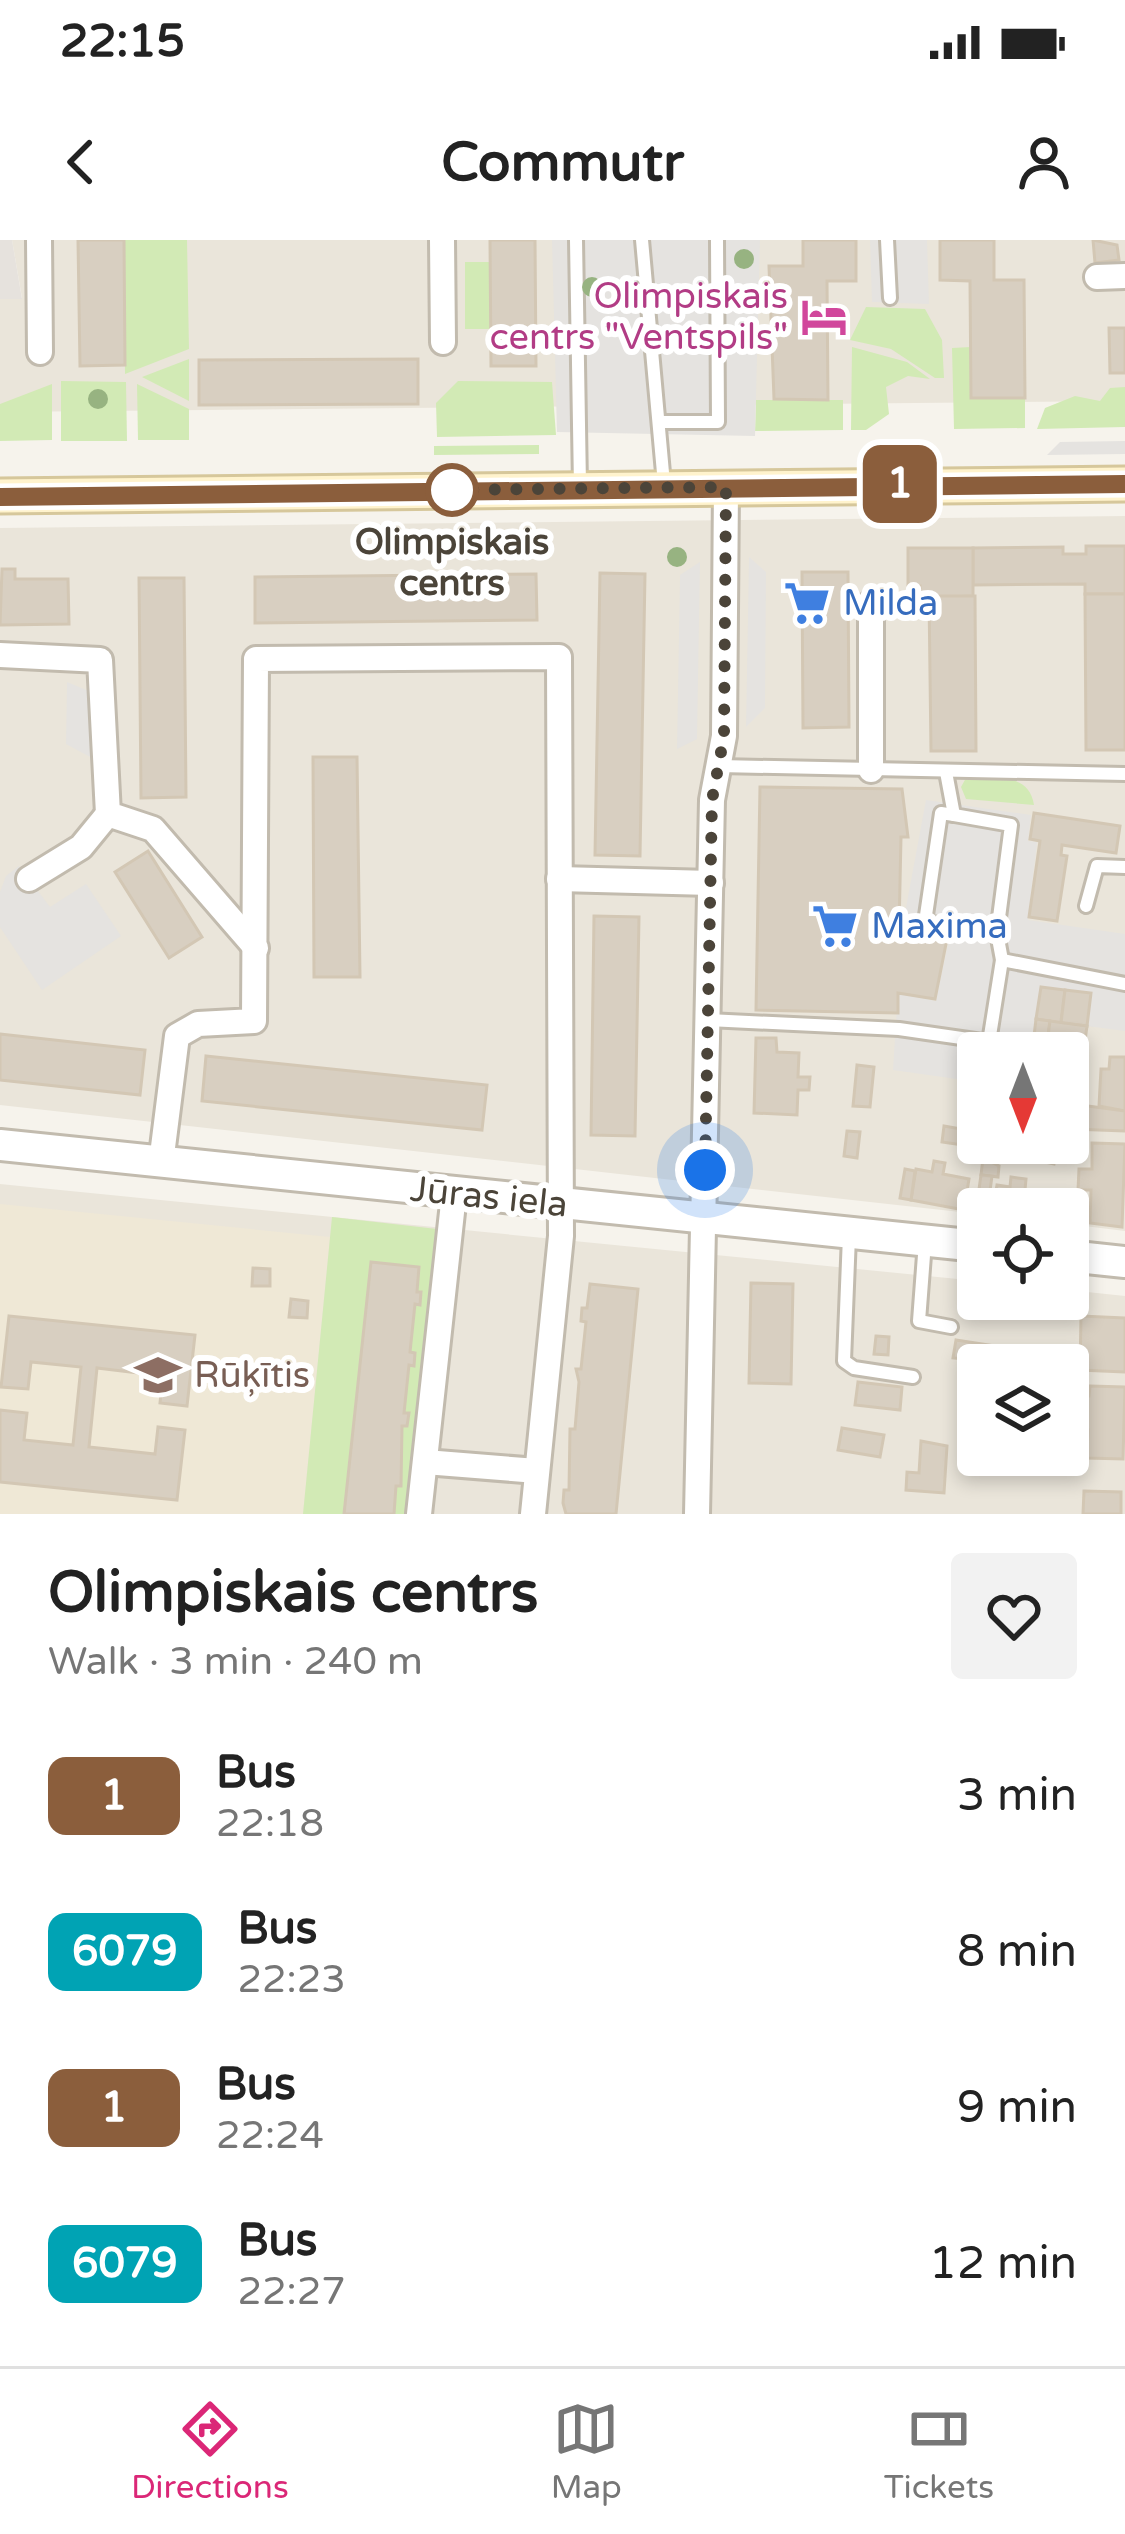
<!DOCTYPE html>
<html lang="en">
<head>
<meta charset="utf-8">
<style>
	body { margin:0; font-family:"Varela Round",sans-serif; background:#f2f2f2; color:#222; height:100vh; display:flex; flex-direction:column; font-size:45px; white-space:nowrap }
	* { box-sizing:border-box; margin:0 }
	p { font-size:39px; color:#767676 }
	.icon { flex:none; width:66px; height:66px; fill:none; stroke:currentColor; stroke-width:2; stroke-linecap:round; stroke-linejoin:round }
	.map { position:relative; height:1274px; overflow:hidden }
	.side { display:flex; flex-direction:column; background:#fff; flex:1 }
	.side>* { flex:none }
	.badge { padding:0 24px; border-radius:18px; font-size:42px; line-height:78px }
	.needle { width:78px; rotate:180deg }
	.fabs { position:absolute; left:957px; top:792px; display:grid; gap:24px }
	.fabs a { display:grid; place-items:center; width:132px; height:132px; border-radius:12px; background:#fff; box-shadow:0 6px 18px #0003; font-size:60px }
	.you { position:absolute; width:60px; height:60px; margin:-30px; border:9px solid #fff; border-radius:50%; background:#1a73e8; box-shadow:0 0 0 18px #1a73e833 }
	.map>.badge { position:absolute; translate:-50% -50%; box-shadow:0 0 0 6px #fff }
	.round { display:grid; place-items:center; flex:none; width:126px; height:126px; border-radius:12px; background:#f2f2f2 }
	.summary { display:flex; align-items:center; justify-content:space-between; height:204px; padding:0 48px }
	h1 { font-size:57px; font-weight:700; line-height:90px }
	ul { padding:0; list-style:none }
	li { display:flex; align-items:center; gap:36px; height:156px; padding:0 48px }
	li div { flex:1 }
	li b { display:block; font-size:45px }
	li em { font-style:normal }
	li .badge { min-width:132px; font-weight:700; text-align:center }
	.status { display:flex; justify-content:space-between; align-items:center; height:84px; padding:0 60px; background:#fff; direction:ltr }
	.status svg { height:33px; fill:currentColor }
	header { display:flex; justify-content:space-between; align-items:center; height:156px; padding:0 48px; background:#fff; font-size:54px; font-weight:700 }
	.dock { display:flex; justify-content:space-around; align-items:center; height:168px; border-top:3px solid #e0e0e0; background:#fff; font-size:33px; color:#767676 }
	.dock a { display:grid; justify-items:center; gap:6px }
	.dock .active { color:#db2777 }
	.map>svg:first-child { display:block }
	.residential { fill:#eae5da; fill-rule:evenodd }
	.industrial { fill:#e6e2dd }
	.education { fill:#efe8d6 }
	.green { fill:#d2eab5 }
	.parking { fill:#e5e3e0 }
	.building { fill:#d8cfc1; stroke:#d3c7b4; stroke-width:3 }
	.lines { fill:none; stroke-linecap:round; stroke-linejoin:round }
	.service-casing { stroke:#c2bbae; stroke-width:18 }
	.minor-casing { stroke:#c2bbae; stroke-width:30 }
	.tertiary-casing { stroke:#c2bbae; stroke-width:36 }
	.secondary-casing { stroke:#d6c79b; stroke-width:39 }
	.service { stroke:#fff; stroke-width:12 }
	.minor { stroke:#fff; stroke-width:24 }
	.tertiary { stroke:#fff; stroke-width:30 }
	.secondary { stroke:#fff3cd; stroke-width:33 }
	.tree { fill:#97b381 }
	.line-casing { stroke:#fff; stroke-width:27 }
	.line { stroke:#8b5e3c; stroke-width:18 }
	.walk { stroke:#4b4439; stroke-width:12; stroke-dasharray:0 21.6 }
	.stop-dot { fill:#fff; stroke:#8b5e3c; stroke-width:6 }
	.labels { text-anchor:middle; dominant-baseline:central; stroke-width:12; stroke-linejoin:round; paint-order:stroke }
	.hotel-label { font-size:36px; fill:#b23c85; stroke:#fff; text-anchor:end }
	.stop-label { font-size:36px; font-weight:bold; fill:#4b4439; stroke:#fff }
	.shop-label { font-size:36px; fill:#366cbe; stroke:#fff; text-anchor:start }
	.street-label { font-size:36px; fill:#4b4439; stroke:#fff }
	.education-label { font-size:36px; fill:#785e54; stroke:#fff; text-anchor:start }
</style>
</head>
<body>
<div class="status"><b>22:15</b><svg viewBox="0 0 49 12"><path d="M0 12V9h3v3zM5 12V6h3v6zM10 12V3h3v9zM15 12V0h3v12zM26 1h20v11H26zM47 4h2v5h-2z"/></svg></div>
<header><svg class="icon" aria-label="back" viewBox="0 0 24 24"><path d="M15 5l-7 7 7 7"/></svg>Commutr<svg class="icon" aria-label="person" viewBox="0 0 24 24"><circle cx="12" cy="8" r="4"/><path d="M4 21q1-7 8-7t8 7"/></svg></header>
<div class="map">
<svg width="1125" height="1274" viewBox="0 0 1125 1274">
	<rect width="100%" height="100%" fill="#f6f3ec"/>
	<!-- residential -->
	<g class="residential">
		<polygon points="12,0 1125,0 1125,161 0,172 0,59 22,58"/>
		<path d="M1125,276V991L1068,984V969H978V974L0,865V288ZM978,813H1068V903H978Z"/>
		<path d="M0,944L978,1041V1059H1068V1050L1125,1056V1274H0ZM978,1125H1068V1215H978Z"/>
	</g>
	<!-- industrial -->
	<polygon class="industrial" points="0,0 12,0 22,59 0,59"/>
	<!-- education -->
	<polygon class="education" points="0,964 330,997 303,1274 0,1274"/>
	<!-- green -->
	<g class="green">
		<polygon points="124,0 187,0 189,109 125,134"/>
		<polygon points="465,22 490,22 491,89 465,89"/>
		<polygon points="866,67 925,69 942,100 944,138 935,138 891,109 850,100"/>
		<polygon points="852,107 907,122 930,139 908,136 886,147 889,174 866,190 851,190"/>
		<polygon points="971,107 971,158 1025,158 1025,188 954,189 952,108"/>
		<polygon points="189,119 189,161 142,137"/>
		<polygon points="61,141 126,142 127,201 61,201"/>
		<polygon points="458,141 552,142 556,195 437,197 436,163"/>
		<polygon points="52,144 52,200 0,201 0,164"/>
		<polygon points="137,144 189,169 189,200 138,200"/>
		<polygon points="1125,147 1125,187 1037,189 1045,168 1075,156 1100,161 1110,148"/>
		<polygon points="756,160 843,160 843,190 755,191"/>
		<polygon points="539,205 539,214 434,215 434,206"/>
		<path d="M966,538C993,539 1029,531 1034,565L966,559L961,547Z"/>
		<polygon points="332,977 437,989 408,1274 303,1274"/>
	</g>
	<!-- parking -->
	<g class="parking">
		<polygon points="552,0 760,0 755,196 557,192"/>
		<polygon points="870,0 927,0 929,64 872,62"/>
		<polygon points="1125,201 1125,214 1047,215 1060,202"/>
		<polygon points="749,317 766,332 765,468 746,487"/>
		<polygon points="700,322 697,499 677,509 680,335"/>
		<polygon points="67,442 91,452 92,518 66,504"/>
		<polygon points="926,560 1031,575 1028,601 1037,602 1028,680 1125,694 1125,791 1087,786 1091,753 1042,747 1031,813 978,813 978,842 893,830 898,753 936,761 949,699 902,689"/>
		<polygon points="19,626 50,667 86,644 121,696 42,750 0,687 0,652 6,636"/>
	</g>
	<!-- building -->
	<g class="building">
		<polygon points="78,0 124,0 125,125 80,126"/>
		<polygon points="490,0 535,0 536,126 491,126"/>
		<polygon points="803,0 856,0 856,41 827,41 828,160 774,159 769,26 803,26"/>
		<polygon points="940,0 994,0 994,40 1024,40 1025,158 971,158 970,41 940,40"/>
		<polygon points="1093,0 1117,5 1119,20 1095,23"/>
		<polygon points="1109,88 1125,88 1125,133 1110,133"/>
		<polygon points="418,119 418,164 199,165 199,120"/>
		<polygon points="1086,306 1125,306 1125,354 1085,354 1085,344 973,345 973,308 1063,307 1063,314 1086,314"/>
		<polygon points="908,308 973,308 973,356 920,358 920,346 908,346"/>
		<polygon points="2,329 15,329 15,339 68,339 69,384 0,385"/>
		<polygon points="802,332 848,332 849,487 803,488"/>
		<polygon points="600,333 645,334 640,616 595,615"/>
		<polygon points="536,334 537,380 255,383 255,337"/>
		<polygon points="139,338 184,338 186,557 141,558"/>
		<polygon points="1085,354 1125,354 1125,510 1086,510"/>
		<polygon points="929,356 975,356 976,511 931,511"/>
		<polygon points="313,517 357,517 360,737 314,737"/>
		<polygon points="760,547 902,549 908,597 901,597 899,690 947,699 935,759 898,753 898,773 756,770"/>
		<polygon points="1034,573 1120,586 1116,613 1062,605 1061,615 1067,616 1057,681 1029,677 1040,601 1030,599"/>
		<polygon points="148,611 202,697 169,718 115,632"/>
		<polygon points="594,676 639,677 635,896 591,895"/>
		<polygon points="1041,747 1065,750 1061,783 1036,779"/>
		<polygon points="1065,750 1091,753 1087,786 1061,783"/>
		<polygon points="1036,779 1050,781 1048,796 1064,799 1063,813 1032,813"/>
		<polygon points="1050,781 1087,786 1085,801 1048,796"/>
		<polygon points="0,794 145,810 140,855 0,840"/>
		<polygon points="756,798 776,798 777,812 799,813 798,837 810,837 809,850 798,850 797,875 754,873"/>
		<polygon points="206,816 487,845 482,890 202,861"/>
		<polygon points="1110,817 1125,817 1125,871 1099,866 1101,829 1109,829"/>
		<polygon points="857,825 874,827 870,867 853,866"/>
		<polygon points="1073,864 1125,871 1125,891 1073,889"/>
		<polygon points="944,886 978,892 983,908 942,902"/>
		<polygon points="847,891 860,892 857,918 844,916"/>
		<polygon points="1092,903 1125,904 1122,987 1090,983 1091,950 1078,950 1079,929 1092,929"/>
		<polygon points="1034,905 1057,909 1054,924 1031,919"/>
		<polygon points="983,918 999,926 998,937 981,935"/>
		<polygon points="934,921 945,923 943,934 969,939 964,970 911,960 916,929 932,932"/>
		<polygon points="905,929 915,931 911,960 900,958"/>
		<polygon points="981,935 992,936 989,958 978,956"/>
		<polygon points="1011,937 1026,939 1025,950 1048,953 1045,969 993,969 997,945 1010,947"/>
		<polygon points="371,1022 419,1027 417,1052 421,1052 420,1065 415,1064 410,1112 415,1113 414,1126 409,1125 404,1173 409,1173 407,1186 402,1186 401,1246 396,1246 394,1274 344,1274"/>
		<polygon points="253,1028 270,1029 270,1046 252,1046"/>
		<polygon points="751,1043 793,1044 791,1144 749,1143"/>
		<polygon points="590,1044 638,1049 616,1274 566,1274 563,1263 564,1250 569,1250 570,1189 575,1189 579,1142 576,1129 581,1129 586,1082 581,1081 582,1068 587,1068"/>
		<polygon points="291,1059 308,1061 307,1078 289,1077"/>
		<polygon points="9,1076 195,1095 187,1166 160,1163 163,1136 97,1128 89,1207 155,1214 158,1187 185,1190 177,1260 0,1242 0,1170 27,1173 24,1200 73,1205 81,1127 31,1122 28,1149 1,1147"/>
		<polygon points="1081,1076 1125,1078 1125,1132 1080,1130"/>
		<polygon points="876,1096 889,1097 888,1115 874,1114"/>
		<polygon points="956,1100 1034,1112 1032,1125 953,1118"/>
		<polygon points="1034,1113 1063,1118 1066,1125 1032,1125"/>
		<polygon points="858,1142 902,1147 900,1170 855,1165"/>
		<polygon points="1090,1146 1125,1147 1123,1219 1087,1218 1088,1190 1068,1189 1068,1155 1089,1156"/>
		<polygon points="842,1188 884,1195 880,1217 838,1210"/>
		<polygon points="921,1201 947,1206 944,1253 906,1250 907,1232 919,1233"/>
		<polygon points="1084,1251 1121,1252 1121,1274 1083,1274"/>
	</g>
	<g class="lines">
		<!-- service casing -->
		<g class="service-casing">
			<g id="service">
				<polyline points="576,0 580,246"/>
				<polyline points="642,0 664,244"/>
				<polyline points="887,0 890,58"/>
				<polyline points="661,182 718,182 717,0"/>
				<polyline points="719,526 1125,534"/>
				<polyline points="946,532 954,575 1011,585 997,693 1002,720"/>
				<polyline points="954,575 941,573 925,682 997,693"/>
				<polyline points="1086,666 1097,626 1125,627"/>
				<polyline points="708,780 899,789 989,802 1002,720 1125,744"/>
				<polyline points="849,996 844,1121 854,1128 913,1137"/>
				<polyline points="925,1002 919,1081 951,1087"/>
			</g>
		</g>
		<!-- minor casing -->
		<g class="minor-casing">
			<g id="minor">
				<polyline points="39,0 40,112"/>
				<polyline points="442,0 443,102"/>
				<polyline points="1097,37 1125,36"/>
				<polyline points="871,363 871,530"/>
				<polyline points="0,415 100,420 108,574 153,589 256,708"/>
				<polyline points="29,639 81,607 108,574"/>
				<polyline points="559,639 711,643"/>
				<polyline points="161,923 177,796 198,784 254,781 256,419 559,417 561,996 533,1274"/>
				<polyline points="425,1222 537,1231"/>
				<polyline points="419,1274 454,954"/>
				<polyline points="697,1274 712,560 724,496 726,247"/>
			</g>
		</g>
		<!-- tertiary casing -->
		<g class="tertiary-casing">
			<g id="tertiary">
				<polyline points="0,905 978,1006"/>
				<polyline points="1068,1016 1125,1022"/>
			</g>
		</g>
		<!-- secondary casing -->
		<g class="secondary-casing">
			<polyline id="secondary" points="0,256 1125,244"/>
		</g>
		<!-- service -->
		<use href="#service" class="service"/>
		<!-- minor -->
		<use href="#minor" class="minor"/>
		<!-- tertiary -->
		<use href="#tertiary" class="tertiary"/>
		<!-- secondary -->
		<use href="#secondary" class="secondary"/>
	</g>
	<!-- trees -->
	<g class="tree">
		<circle cx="744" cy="19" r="10"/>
		<circle cx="592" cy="47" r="10"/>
		<circle cx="744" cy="96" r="10"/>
		<circle cx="98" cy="159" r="10"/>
		<circle cx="677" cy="317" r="10"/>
	</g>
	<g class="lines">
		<!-- line casing -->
		<g class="line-casing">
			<polyline id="line" points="0,257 1125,244"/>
		</g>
		<!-- line -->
		<use href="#line" class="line"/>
		<!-- walk -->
		<polyline class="walk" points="452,250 441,250 726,247 724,496 712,560 705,930"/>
	</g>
	<!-- icons -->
	<defs>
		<g id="hotel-bare" transform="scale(3.6)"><path d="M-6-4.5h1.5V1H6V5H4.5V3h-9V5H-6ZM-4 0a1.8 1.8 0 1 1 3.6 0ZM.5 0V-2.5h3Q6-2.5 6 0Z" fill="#d1479c" stroke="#fff" stroke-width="2.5" paint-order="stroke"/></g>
		<g id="supermarket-bare" transform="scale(3.6)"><path d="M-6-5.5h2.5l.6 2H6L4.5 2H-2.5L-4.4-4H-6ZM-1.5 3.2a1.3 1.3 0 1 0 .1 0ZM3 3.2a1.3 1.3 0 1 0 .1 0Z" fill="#3f7fe0" stroke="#fff" stroke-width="2.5" paint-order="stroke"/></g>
		<g id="school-bare" transform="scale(3.6)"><path d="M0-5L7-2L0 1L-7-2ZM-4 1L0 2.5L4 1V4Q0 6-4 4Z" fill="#8d6e63" stroke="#fff" stroke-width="2.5" paint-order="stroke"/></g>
	</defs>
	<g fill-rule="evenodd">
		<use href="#hotel-bare" x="824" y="77"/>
		<use href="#supermarket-bare" x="807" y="363"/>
		<use href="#supermarket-bare" x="835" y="686"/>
		<use href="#school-bare" x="158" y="1135"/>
	</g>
	<!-- markers -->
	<circle class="stop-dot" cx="452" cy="250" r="24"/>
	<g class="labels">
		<!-- hotel labels -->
		<g class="hotel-label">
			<text x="788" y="56">Olimpiskais<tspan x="788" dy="41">centrs "Ventspils"</tspan></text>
		</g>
		<!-- stop labels -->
		<g class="stop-label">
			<text x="452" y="302">Olimpiskais<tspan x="452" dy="41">centrs</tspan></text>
		</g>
		<!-- shop labels -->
		<g class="shop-label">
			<text x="843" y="363">Milda</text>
			<text x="871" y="686">Maxima</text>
		</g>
		<!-- street labels -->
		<g class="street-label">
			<text transform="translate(489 957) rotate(6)">Jūras iela</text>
		</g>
		<!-- education labels -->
		<g class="education-label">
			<text x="194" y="1135">Rūķītis</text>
		</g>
	</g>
</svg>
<div class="fabs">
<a><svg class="needle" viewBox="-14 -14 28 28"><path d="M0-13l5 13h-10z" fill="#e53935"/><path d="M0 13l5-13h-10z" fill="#767676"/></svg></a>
<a><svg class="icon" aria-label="locate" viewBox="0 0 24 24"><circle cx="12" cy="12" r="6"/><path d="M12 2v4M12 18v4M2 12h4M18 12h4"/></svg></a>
<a><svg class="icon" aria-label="layers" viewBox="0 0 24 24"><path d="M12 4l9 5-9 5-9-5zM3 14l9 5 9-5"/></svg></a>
</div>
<div class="you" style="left:705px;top:930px"></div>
<b class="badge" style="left:900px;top:244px;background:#8b5e3c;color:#fff">1</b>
</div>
<section class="side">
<div class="summary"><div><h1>Olimpiskais centrs</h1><p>Walk · 3 min · 240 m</p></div><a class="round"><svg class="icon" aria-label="heart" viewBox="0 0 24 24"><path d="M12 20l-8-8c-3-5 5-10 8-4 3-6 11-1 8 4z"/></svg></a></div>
<ul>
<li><span class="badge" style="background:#8b5e3c;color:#fff">1</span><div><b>Bus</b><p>22:18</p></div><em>3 min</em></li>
<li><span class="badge" style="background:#00a3b4;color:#fff">6079</span><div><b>Bus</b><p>22:23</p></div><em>8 min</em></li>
<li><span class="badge" style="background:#8b5e3c;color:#fff">1</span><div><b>Bus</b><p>22:24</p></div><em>9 min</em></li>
<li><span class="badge" style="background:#00a3b4;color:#fff">6079</span><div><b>Bus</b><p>22:27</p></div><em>12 min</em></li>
</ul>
</section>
<nav class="dock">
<a class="active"><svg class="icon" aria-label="directions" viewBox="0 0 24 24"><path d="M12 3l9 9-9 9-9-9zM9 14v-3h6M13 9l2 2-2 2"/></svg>Directions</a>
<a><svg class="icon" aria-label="map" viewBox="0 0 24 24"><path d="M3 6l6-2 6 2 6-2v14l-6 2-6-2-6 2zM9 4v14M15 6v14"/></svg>Map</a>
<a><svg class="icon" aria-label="tickets" viewBox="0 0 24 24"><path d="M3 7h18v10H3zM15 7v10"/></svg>Tickets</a>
</nav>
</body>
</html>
